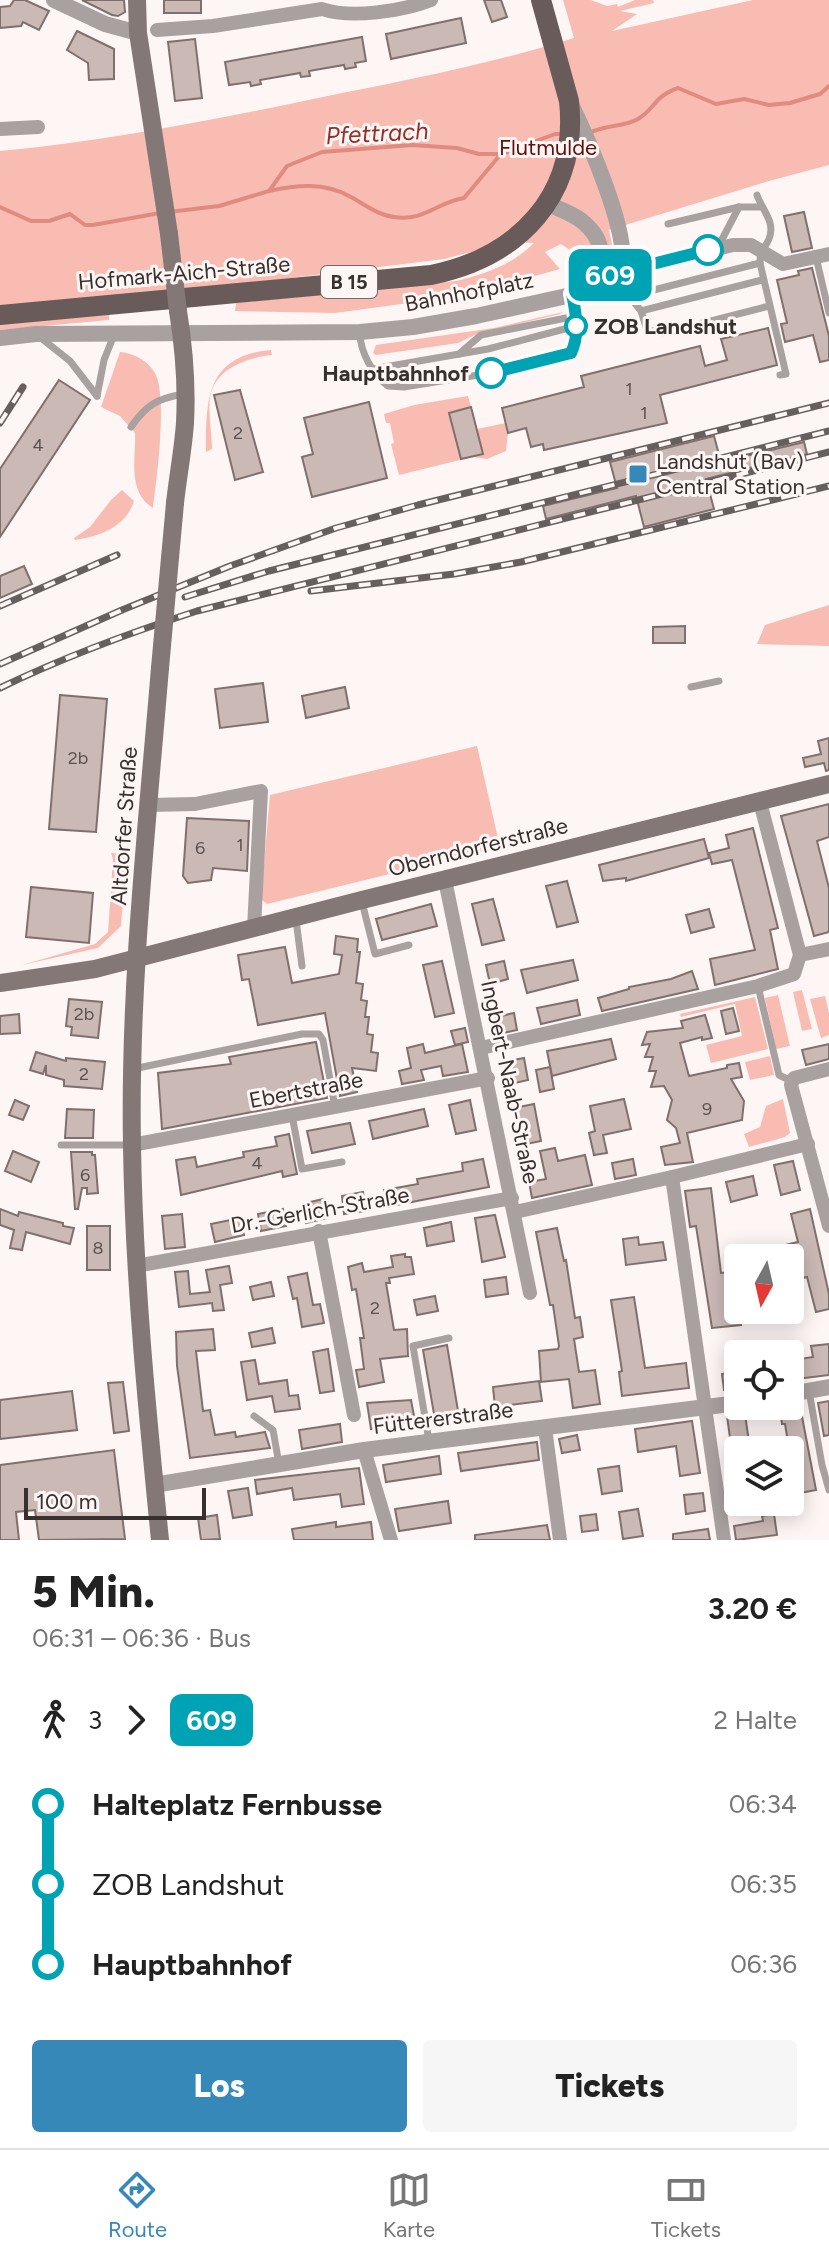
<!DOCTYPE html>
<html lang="de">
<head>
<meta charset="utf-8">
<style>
	body { margin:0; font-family:Figtree,sans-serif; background:#f6f6f6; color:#222; height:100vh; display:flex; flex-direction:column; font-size:30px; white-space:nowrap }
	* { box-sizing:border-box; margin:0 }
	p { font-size:26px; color:#767676 }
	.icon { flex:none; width:44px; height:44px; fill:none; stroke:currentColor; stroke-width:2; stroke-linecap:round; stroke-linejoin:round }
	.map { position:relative; height:1540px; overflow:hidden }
	.details { display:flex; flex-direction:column; background:#fff; flex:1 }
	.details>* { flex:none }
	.badge { padding:0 16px; border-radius:12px; font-size:28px; line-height:52px }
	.needle { width:52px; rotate:188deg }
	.fabs { position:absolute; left:724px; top:1244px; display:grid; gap:16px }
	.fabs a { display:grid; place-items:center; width:80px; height:80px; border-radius:8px; background:#fff; box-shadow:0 4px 20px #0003; font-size:40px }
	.scale { position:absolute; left:24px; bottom:20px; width:182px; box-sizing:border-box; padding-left:8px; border:4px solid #37302f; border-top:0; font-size:22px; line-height:28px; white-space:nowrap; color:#37302f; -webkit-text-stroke:6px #fdf6f4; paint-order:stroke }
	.map>.badge { position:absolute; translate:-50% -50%; box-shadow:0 0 0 4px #fff }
	.legs { display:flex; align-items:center; gap:12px; height:88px; padding:0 32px; font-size:26px }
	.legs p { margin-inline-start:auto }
	.head { display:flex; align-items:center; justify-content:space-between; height:136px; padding:0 32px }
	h1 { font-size:44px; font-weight:800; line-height:60px }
	.primary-button { display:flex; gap:16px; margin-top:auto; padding:16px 32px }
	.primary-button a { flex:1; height:92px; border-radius:8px; background:#3688b8; color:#fff; font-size:32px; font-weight:800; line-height:92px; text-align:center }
	.primary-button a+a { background:#f6f6f6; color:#222 }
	ul { padding:0 32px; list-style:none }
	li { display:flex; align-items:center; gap:28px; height:80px; font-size:30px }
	li i { display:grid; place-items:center; width:12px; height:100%; margin:0 10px; background:currentColor }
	li i::after { content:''; width:20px; height:20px; margin:-10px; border:6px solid; border-radius:50%; background:#fff }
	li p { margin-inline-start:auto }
	li:first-child i { background:linear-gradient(#0000 50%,currentColor 0) }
	li:last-child i { background:linear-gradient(currentColor 50%,#0000 0) }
	.menu { display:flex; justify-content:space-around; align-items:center; height:112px; border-top:2px solid #e0e0e0; background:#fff; font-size:22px; color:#767676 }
	.menu a { display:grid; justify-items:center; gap:4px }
	.menu .current { color:#3688b8 }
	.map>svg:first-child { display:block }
	.green { fill:#f8bcb3 }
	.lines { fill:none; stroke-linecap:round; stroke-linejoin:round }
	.stream { stroke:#e18b7f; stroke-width:4 }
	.building { fill:#cbb9b6; stroke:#80706d; stroke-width:2 }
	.service { stroke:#a9a1a0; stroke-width:7 }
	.minor { stroke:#a9a1a0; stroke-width:14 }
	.tertiary { stroke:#a9a1a0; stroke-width:16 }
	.secondary { stroke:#837876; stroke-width:18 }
	.primary { stroke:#685b59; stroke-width:20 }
	.rail-casing { stroke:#665f5e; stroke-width:7 }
	.rail { stroke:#fdf6f4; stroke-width:4; stroke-dasharray:12; stroke-linecap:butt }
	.secondary-bridge { stroke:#837876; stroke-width:18 }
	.line-1-casing { stroke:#fff; stroke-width:18 }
	.line-1 { stroke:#00a3b4; stroke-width:12 }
	.stop-1-dot { fill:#fff; stroke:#00a3b4; stroke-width:4 }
	.poi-dot { fill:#3688b8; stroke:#fdf6f4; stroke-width:3 }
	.labels { text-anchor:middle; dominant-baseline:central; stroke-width:6; stroke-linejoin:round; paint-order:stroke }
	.number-label { font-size:18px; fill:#5c5251 }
	.shield { fill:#fdf6f4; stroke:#726b6a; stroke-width:2 }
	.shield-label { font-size:20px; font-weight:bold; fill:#37302f }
	.park-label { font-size:22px; fill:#5d100c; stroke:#fdf6f4 }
	.street-label { font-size:22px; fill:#37302f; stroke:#fdf6f4 }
	.stop-label { font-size:22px; font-weight:bold; fill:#37302f; stroke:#fdf6f4; text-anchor:start }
	.poi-label { font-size:22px; fill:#37302f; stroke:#fdf6f4; text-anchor:start }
	.water-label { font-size:24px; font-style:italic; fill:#932d25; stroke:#fdf6f4 }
</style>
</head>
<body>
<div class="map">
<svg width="829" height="1540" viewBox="0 0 829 1540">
	<rect width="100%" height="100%" fill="#fdf6f4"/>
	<!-- green -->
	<g class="green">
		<path d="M563,0H591L607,6L617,4L618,7L635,0H653L654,3L620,11L637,14L612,31L753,0H829V165L769,181L609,230L614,255L611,265L606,256L592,243V250L583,269L573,252L561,244L545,252L560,269L488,289L424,301L335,313L235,311L236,303L456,281C485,274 512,265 534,243L509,242L444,259L217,287L0,308V151C107,141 213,120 318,98C404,81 490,64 574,38Z"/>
		<polygon points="563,312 560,314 477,334 458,343 376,355 373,353 376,345 494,328"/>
		<polygon points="109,314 109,320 0,330 0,324"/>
		<path d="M271,350L272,355C250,357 218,367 211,393C207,409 212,432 212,449L206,452C206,399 206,356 271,350Z"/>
		<path d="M120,352C134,353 150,362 156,375C167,401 157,478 153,508C127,492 136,458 135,433L120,416L101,407Z"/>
		<polygon points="468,396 477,429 506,423 508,433 506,451 487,459 472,457 399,475 391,444 394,443 390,423 386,423 384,414 414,405"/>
		<path d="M122,490L134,501C126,527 100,536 75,540L74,538L90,527L111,500Z"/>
		<polygon points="829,605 829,646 757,644 765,625"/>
		<polygon points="477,746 500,847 267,904 261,899 270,795"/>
		<polygon points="111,853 126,854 121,926 98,948 22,965 95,944 108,932 113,859"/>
		<polygon points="802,990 812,1029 802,1031 793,992"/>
		<polygon points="778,995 790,1046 776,1049 765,998"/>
		<polygon points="825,996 829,1013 829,1035 821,1038 810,999"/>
		<polygon points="755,997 768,1049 711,1063 706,1045 742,1036 735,1004 681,1017 680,1014"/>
		<polygon points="770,1056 774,1075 750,1080 745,1062"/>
		<polygon points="783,1099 790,1133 785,1137 749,1147 744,1134 760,1127 766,1106"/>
	</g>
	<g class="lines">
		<!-- stream -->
		<g class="stream">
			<path d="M589,133C605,125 624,127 638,119C656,108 653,97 678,88L716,104L744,99L769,105L790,103L820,94L829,86"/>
			<path d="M269,191C296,185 324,182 349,196C363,203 377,215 394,217C424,222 437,202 464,198L500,155"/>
			<polyline points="0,207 31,221 49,221 70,214 85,225 93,225 160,213"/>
			<polyline points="169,212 219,206 269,191 287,166 322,152 412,145 457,148 479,154 502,154 555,134 565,134"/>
		</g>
	</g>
	<!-- building -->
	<g class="building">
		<polygon points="14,0 25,0 49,11 39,30 23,22 21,26 0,28 0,7 10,6"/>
		<polygon points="82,0 124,0 125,12 118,16 112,15"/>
		<rect x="164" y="0" width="37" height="13"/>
		<polygon points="484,0 501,0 507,17 492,22"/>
		<polygon points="461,18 466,43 391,59 386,34"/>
		<polygon points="77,31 114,49 114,79 89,80 88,63 67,50"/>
		<polygon points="362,37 366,61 355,63 356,67 345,69 344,65 309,71 310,76 301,77 300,73 260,80 261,84 251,86 250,82 229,85 225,62"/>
		<polygon points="195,39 202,98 175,101 168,42"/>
		<polygon points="804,212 812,248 792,252 784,216"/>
		<polygon points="812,268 829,336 829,360 820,362 813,335 785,342 781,324 787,323 777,280 799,275 798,271"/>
		<polygon points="768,328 777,365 660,395 667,423 544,450 543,444 531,447 526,428 508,433 502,408 584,387 581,376 700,346 705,366 727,360 721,339"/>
		<polygon points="59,380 90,400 0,537 0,469"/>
		<polygon points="240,390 263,472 235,480 214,395"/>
		<polygon points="369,402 387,478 312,497 302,457 313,454 304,418"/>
		<polygon points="471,407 483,454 461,459 449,413"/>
		<polygon points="714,436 721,462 804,442 807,454 706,479 714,509 644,527 636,496 546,519 543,506 617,488 610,462"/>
		<polygon points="24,566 32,584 0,598 0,576"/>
		<polygon points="685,626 685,643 653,643 653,627"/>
		<polygon points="263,683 268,722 220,728 215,689"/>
		<polygon points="345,687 349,708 306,718 302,696"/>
		<polygon points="60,695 107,699 96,832 49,829"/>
		<polygon points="829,738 829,770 826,771 824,763 805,767 803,758 821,754 818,741"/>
		<polygon points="829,804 829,837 817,841 829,888 829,932 814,936 781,816"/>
		<polygon points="187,818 249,821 247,871 213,868 211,880 188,883 183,876"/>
		<polygon points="753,828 778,928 770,930 778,969 715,985 710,959 755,950 732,860 712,864 709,853 729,848 726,835"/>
		<polygon points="704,839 709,858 626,881 626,878 603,881 599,865"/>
		<polygon points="567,881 578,922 557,927 546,886"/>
		<polygon points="31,887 93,893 89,943 26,937"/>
		<polygon points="493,899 504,940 482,945 472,904"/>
		<polygon points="431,904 437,926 382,940 376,919"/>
		<polygon points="709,909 714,927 691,933 686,915"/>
		<polygon points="336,936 358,939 357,952 360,952 356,983 363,984 361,1000 367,1001 365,1017 369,1017 367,1034 373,1035 371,1052 378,1053 376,1071 352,1068 357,1092 340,1096 325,1013 258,1025 249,979 242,980 238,955 285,947 292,983 339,974 342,955 334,954"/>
		<polygon points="573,960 578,980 527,993 521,970"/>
		<polygon points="442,961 454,1013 435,1017 423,965"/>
		<polygon points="504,961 508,979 490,984 486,965"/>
		<polygon points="692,971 698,989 602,1011 598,998 629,989 629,987 671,979"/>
		<polygon points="69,999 102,1002 98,1038 71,1035 72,1027 66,1026"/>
		<polygon points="577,1000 580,1015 541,1024 537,1008"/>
		<polygon points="733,1008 739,1031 726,1034 721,1011"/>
		<polygon points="514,1013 517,1030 499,1034 496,1017"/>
		<polygon points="19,1014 20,1033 0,1034 0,1016"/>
		<polygon points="705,1015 712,1038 702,1040 702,1037 680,1043 689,1076 727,1068 727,1065 739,1063 742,1077 731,1079 744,1101 742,1120 687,1133 693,1162 665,1165 661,1147 680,1143 676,1128 667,1120 672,1100 664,1086 651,1087 656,1071 649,1071 653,1057 645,1057 650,1044 642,1045 647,1032 683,1028 681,1021"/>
		<polygon points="465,1028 468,1042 455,1045 451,1031"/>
		<polygon points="611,1039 616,1059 552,1076 547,1051"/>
		<polygon points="316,1042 327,1098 162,1129 158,1073 231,1064 229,1057"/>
		<polygon points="423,1044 425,1053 462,1044 468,1072 443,1076 441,1066 421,1070 424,1080 402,1084 399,1071 411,1068 407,1048"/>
		<polygon points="829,1044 829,1059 806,1065 802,1050"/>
		<polygon points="36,1052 66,1061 66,1058 105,1062 102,1089 64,1086 64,1080 46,1075 46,1065 43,1074 30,1070"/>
		<polygon points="524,1058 528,1080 506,1085 502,1062"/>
		<polygon points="550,1067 554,1089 540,1092 536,1070"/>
		<polygon points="624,1099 631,1129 603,1135 607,1153 594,1155 589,1133 595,1131 590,1106"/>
		<polygon points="15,1100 29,1106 23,1120 9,1115"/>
		<polygon points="470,1100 476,1130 456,1134 449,1105"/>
		<polygon points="534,1104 541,1141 521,1145 514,1108"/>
		<polygon points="67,1109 94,1110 93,1138 65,1138"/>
		<polygon points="424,1109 428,1126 373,1139 369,1121"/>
		<polygon points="350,1123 355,1144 312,1153 307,1131"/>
		<polygon points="289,1134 297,1174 283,1177 282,1171 181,1195 176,1160 195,1157 197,1167 244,1157 243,1152 277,1146 275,1137"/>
		<polygon points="555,1148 558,1161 585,1155 592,1185 532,1198 529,1182 546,1179 540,1151"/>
		<polygon points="13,1151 39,1162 31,1182 5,1171"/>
		<polygon points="71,1152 92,1152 92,1155 95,1155 98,1193 87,1194 87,1188 82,1188 78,1209 75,1209"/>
		<polygon points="483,1159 489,1187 386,1207 384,1190 418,1184 417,1179 463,1171 462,1163"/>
		<polygon points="633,1159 636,1175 615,1179 612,1163"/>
		<polygon points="793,1161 800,1190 781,1195 774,1165"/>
		<polygon points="753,1176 757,1195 731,1202 726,1182"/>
		<polygon points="711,1188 721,1273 737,1271 741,1325 712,1328 696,1226 690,1227 685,1191"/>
		<polygon points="363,1192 366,1211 344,1214 342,1196"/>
		<polygon points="323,1199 327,1218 306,1223 302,1204"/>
		<polygon points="0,1209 18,1216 19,1212 63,1223 63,1226 74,1228 70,1244 26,1232 22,1250 10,1248 14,1230 0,1225"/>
		<polygon points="283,1209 286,1226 261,1231 258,1214"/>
		<polygon points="810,1209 829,1294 829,1309 816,1312 807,1277 790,1281 790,1255 778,1258 747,1258 747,1254 798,1242 791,1214"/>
		<polygon points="182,1214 185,1247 165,1249 162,1216"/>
		<polygon points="495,1215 505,1257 482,1262 475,1218"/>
		<polygon points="240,1218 244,1235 215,1242 211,1224"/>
		<polygon points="451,1222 454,1241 427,1246 424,1228"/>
		<rect x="87" y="1226" width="23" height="44"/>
		<polygon points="557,1228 564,1261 566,1260 575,1318 580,1317 583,1337 574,1339 579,1372 595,1370 600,1404 573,1408 569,1379 541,1382 539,1351 558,1349 559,1346 553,1305 550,1305 536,1232"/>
		<polygon points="638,1237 639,1245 663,1242 666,1260 626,1265 623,1239"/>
		<polygon points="405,1254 405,1257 411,1257 414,1274 389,1278 390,1283 386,1283 394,1330 407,1329 408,1356 380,1359 384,1382 359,1387 356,1370 364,1369 360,1338 364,1338 356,1289 352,1290 348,1267 362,1263 364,1272 393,1267 391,1256"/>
		<polygon points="229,1266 232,1283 220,1285 224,1310 213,1311 212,1303 179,1307 175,1272 188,1271 190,1294 210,1292 206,1270"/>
		<polygon points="307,1273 313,1305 320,1304 324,1323 302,1327 297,1298 293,1299 288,1277"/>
		<polygon points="506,1277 508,1294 486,1297 484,1280"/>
		<polygon points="271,1282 274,1296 253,1300 250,1287"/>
		<polygon points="435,1296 438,1311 417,1315 414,1300"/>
		<polygon points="634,1297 645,1368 686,1363 689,1388 622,1396 619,1372 622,1371 611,1300"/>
		<polygon points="272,1328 275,1343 252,1347 249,1333"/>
		<polygon points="213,1329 215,1350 196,1351 203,1411 210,1410 215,1435 235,1432 236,1437 265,1432 270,1448 190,1458 177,1366 176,1332"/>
		<polygon points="829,1344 829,1375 797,1379 794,1360 813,1357 811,1346"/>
		<polygon points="447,1345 459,1417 435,1420 423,1350"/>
		<polygon points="328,1349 334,1391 320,1393 313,1352"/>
		<polygon points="255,1360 259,1384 287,1380 289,1396 298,1395 300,1409 275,1412 272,1396 247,1400 241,1362"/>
		<polygon points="738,1371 738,1388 724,1390 722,1374"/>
		<polygon points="539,1381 542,1401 495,1407 493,1387"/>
		<polygon points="123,1382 129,1431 114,1433 108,1383"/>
		<polygon points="72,1391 77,1430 0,1439 0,1400"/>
		<polygon points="411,1400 415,1421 371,1429 367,1403"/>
		<polygon points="829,1401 829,1435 824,1436 818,1403"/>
		<polygon points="800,1406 816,1490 790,1495 790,1474 793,1473 785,1424 782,1424 780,1410"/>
		<polygon points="745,1414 749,1442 731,1445 727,1416"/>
		<polygon points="692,1421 700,1473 680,1476 676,1446 638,1452 635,1429"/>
		<polygon points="340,1424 342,1442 302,1449 299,1430"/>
		<polygon points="577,1435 580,1450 562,1453 559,1439"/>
		<polygon points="537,1442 539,1460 461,1471 458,1453"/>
		<polygon points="114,1450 125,1539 39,1540 35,1510 16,1512 19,1540 0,1540 0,1465"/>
		<polygon points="439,1456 441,1474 386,1482 383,1465"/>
		<polygon points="619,1466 622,1491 602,1494 598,1469"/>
		<polygon points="359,1468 364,1504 342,1507 340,1494 294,1500 292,1488 257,1494 255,1480"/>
		<polygon points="248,1488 252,1515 233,1518 228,1491"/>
		<polygon points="703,1493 705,1511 686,1514 684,1495"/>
		<polygon points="448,1501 451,1523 399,1531 395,1509"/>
		<polygon points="638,1509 643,1536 623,1539 619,1512"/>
		<polygon points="596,1514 598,1530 582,1532 580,1516"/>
		<polygon points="774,1514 777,1535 736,1540 734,1526 763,1521 762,1516"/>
		<polygon points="217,1515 220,1539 201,1540 198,1518"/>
		<polygon points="336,1522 336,1527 371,1522 373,1540 294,1540 292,1529"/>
		<polygon points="547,1525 550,1540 475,1540 475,1535"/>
		<polygon points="708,1529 710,1540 673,1540 673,1534"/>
	</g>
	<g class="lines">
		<!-- service -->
		<g class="service">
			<path d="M757,195C762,210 776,222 769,239C764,251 760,248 760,263L786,374L780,375"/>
			<polyline points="668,224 739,207 760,207"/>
			<polyline points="718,247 739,207"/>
			<polyline points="816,257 829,313"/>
			<polyline points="617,280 641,311 647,330 664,333 769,306"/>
			<polyline points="630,296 760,263"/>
			<polyline points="641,311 762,280"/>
			<path d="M360,333C360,352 373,375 388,386L404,387L497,372L571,353L576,335L573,296"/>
			<polyline points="41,338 70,361 97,396"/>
			<polyline points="459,354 481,335 576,316"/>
			<polyline points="373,369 488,349 576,326"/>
			<polyline points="97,396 104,360 114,335"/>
			<path d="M131,427C147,404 157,399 183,394"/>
			<polyline points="691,687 719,681"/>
			<polyline points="362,902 375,954 409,945"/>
			<polyline points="296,920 302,966"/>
			<polyline points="758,986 779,1075 791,1081"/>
			<polyline points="133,1069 302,1034 319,1034 323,1040 335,1107"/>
			<polyline points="292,1115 302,1169 342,1162"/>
			<polyline points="61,1145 129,1145"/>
			<polyline points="809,1391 822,1465 829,1490"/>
			<polyline points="254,1416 273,1430 279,1464"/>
			<polyline points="429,1441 413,1346 449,1338"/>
		</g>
		<!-- minor -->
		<g class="minor">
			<path d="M157,30L213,26L322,9C351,19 403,11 431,0"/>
			<polyline points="0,129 38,127"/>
			<polyline points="593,279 733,245 751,245 783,264 829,254"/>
			<polyline points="149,805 195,804 261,791 254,928"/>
			<polyline points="445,880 530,1293"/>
			<polyline points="800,955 829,949"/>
			<polyline points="481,1048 758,986 794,974 800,955 760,802"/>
			<polyline points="829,1069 794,1078 791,1085 829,1226"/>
			<polyline points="132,1145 488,1078"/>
			<polyline points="672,1177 724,1540"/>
			<polyline points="515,1212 672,1177 808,1144"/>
			<polyline points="319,1231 354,1415"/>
			<polyline points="136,1266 512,1198"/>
			<polyline points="545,1428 560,1540"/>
			<polyline points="364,1450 391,1540"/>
		</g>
		<!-- tertiary -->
		<g class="tertiary">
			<polyline points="54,0 105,24 138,33"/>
			<path d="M547,203C558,209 572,213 582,221C610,244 605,272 577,290"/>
			<path d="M0,338L36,334L360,332L413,327L476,316L603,288C611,283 618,280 621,270C632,237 586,135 570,102"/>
			<polyline points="790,1394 829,1387"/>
			<polyline points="154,1485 364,1450 738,1403"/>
		</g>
		<!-- secondary -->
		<g class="secondary">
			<polyline points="137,0 138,33 169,234"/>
			<path d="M175,503C178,476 183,450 185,423C187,385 184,348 178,311"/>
			<polyline points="0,983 95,969 362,900 829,784"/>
			<path d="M160,1540C147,1409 134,1278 132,1146C129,988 147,826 160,668"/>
		</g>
		<!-- primary -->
		<path class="primary" d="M0,315L431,275C519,257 579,195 569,101L541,0"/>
		<!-- rail casing -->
		<g class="rail-casing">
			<g id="rail">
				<polyline points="0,423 23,387"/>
				<polyline points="311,591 454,574 521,562 829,486"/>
				<polyline points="185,597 269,571 829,431"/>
				<polyline points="0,606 117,555"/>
				<polyline points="0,664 122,610 230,566 336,528 418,505 829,403"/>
				<path d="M0,688C64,657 129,633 197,611L829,452"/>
			</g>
		</g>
		<!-- rail -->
		<use href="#rail" class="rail"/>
		<!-- secondary-bridge -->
		<g class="secondary-bridge">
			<polyline points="169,234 178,311"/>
			<polyline points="160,668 175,503"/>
		</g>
	</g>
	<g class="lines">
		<!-- line-1 casing -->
		<g class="line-1-casing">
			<path id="line-1" d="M491,373L571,353C580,335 576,313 572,294L593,279L708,250"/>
		</g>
		<!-- line-1 -->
		<use href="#line-1" class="line-1"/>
	</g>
	<!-- markers -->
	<g class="stop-1-dot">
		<circle cx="708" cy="250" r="14"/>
		<circle cx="576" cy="326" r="10"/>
		<circle cx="491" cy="373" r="14"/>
	</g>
	<rect class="poi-dot" x="628" y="464" width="20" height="20" rx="4"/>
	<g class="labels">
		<!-- number labels -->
		<g class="number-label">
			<text x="629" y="389">1</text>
			<text x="644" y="413">1</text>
			<text x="238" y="433">2</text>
			<text x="38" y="445">4</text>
			<text x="78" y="758">2b</text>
			<text x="240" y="845">1</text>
			<text x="200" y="848">6</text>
			<text x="84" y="1014">2b</text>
			<text x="84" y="1074">2</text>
			<text x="707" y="1109">9</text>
			<text x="257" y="1163">4</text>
			<text x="85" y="1175">6</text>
			<text x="98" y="1248">8</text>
			<text x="375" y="1308">2</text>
		</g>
		<!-- shield labels -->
		<rect class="shield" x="321" y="266" width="56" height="32" rx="6"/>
		<g class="shield-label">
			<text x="349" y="282">B 15</text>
		</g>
		<!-- park labels -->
		<g class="park-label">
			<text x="548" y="147">Flutmulde</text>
		</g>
		<!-- street labels -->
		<g class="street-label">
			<text transform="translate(184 273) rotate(-5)">Hofmark-Aich-Straße</text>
			<text transform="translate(469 292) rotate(-11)">Bahnhofplatz</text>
			<text transform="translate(124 826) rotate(-86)">Altdorfer Straße</text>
			<text transform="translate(478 847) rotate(-14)">Oberndorferstraße</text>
			<text transform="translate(510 1082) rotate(78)">Ingbert-Naab-Straße</text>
			<text transform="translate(306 1090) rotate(-11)">Ebertstraße</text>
			<text transform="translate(320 1210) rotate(-10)">Dr.-Gerlich-Straße</text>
			<text transform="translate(443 1418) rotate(-7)">Füttererstraße</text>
		</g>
		<!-- stop labels -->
		<g class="stop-label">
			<text x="594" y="326">ZOB Landshut</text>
			<text x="469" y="373" text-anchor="end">Hauptbahnhof</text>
		</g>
		<!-- poi labels -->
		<g class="poi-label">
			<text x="656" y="461">Landshut (Bav)<tspan x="656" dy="25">Central Station</tspan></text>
		</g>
		<!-- water labels -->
		<g class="water-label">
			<text transform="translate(377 133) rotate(-3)">Pfettrach</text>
		</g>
	</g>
</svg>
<div class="fabs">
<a><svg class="needle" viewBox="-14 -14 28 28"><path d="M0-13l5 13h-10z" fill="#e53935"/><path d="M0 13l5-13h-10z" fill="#767676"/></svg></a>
<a><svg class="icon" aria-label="locate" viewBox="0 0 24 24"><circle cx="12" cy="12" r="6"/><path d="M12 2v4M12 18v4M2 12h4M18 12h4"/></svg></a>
<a><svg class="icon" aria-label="layers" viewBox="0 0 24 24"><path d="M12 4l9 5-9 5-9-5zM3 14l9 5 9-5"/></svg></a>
</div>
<div class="scale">100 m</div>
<b class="badge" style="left:610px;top:275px;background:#00a3b4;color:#fff">609</b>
</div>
<section class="details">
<div class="head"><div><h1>5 Min.</h1><p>06:31 – 06:36 · Bus</p></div><b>3.20 €</b></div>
<div class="legs"><svg class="icon" aria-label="walk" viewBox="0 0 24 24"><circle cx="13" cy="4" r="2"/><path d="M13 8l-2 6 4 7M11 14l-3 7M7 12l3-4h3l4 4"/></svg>3<svg class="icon" aria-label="forward" viewBox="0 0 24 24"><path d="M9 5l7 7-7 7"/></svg><b class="badge" style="background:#00a3b4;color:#fff">609</b><p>2 Halte</p></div>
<ul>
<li><i style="color:#00a3b4"></i><b>Halteplatz Fernbusse</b><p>06:34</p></li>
<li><i style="color:#00a3b4"></i><span>ZOB Landshut</span><p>06:35</p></li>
<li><i style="color:#00a3b4"></i><b>Hauptbahnhof</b><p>06:36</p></li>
</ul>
<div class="primary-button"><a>Los</a><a>Tickets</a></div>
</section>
<nav class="menu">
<a class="current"><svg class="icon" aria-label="directions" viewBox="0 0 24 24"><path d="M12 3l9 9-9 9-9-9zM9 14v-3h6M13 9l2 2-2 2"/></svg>Route</a>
<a><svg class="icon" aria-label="map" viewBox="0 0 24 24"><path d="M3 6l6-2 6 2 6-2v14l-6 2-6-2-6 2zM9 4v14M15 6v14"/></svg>Karte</a>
<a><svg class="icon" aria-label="tickets" viewBox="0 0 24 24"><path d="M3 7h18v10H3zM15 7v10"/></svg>Tickets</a>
</nav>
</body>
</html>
